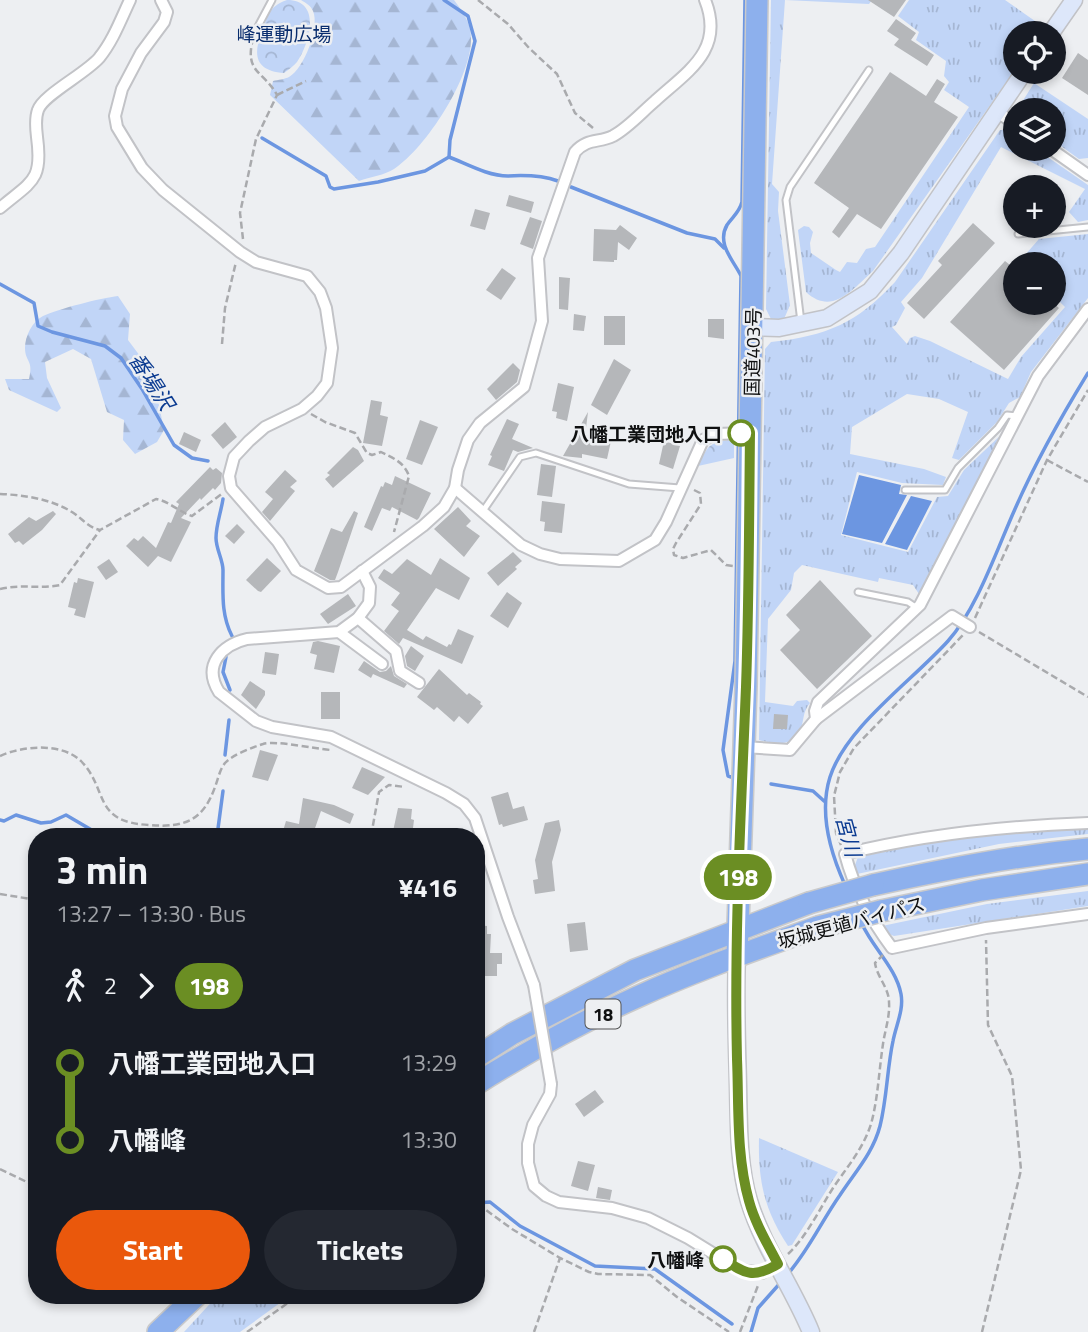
<!DOCTYPE html>
<html lang="en">
<head>
<meta charset="utf-8">
<style>
	body { margin:0; font-family:"Titillium Web","Noto Sans JP",sans-serif; background:#242831; color:#f1f3f6; height:100vh; display:flex; flex-direction:column; font-size:26px; white-space:nowrap }
	* { box-sizing:border-box; margin:0 }
	p { font-size:23px; color:#9ea1a6 }
	.icon { flex:none; width:38px; height:38px; fill:none; stroke:currentColor; stroke-width:2; stroke-linecap:round; stroke-linejoin:round }
	.map { position:relative; flex:1; overflow:hidden }
	.panel { position:absolute; left:28px; top:828px; width:457px; height:476px; display:flex; flex-direction:column; background:#171b24; border-radius:28px; box-shadow:0 4px 10px #0003 }
	.panel>* { flex:none }
	.badge { padding:0 14px; border-radius:23px; font-size:24px; line-height:46px }
	.buttons { position:absolute; left:1003px; top:21px; display:grid; gap:14px }
	.buttons a { display:grid; place-items:center; width:63px; height:63px; border-radius:50%; background:#171b24; box-shadow:0 4px 10px #0003; font-size:35px }
	.map>.badge { position:absolute; translate:-50% -50%; box-shadow:0 0 0 4px #fff }
	.legs { display:flex; align-items:center; gap:10px; height:77px; padding:0 28px; font-size:23px }
	.legs p { margin-inline-start:auto }
	.overview { display:flex; align-items:center; justify-content:space-between; height:119px; padding:0 28px }
	h1 { font-size:38px; font-weight:700; line-height:52px }
	.button { display:flex; gap:14px; margin-top:auto; padding:14px 28px }
	.button a { flex:1; height:80px; border-radius:42px; background:#ea580c; color:#fff; font-size:28px; font-weight:700; line-height:80px; text-align:center }
	.button a+a { background:#242831; color:#f1f3f6 }
	ul { padding:0 28px; list-style:none }
	li { display:flex; align-items:center; gap:24px; height:77px; font-size:26px }
	li i { display:grid; place-items:center; width:10px; height:100%; margin:0 9px; background:currentColor }
	li i::after { content:''; width:18px; height:18px; margin:-9px; border:5px solid; border-radius:50%; background:#171b24 }
	li p { margin-inline-start:auto }
	li:first-child i { background:linear-gradient(#0000 50%,currentColor 0) }
	li:last-child i { background:linear-gradient(currentColor 50%,#0000 0) }
	.map>svg:first-child { display:block }
	.grass { fill:url(#grass-tufts) }
	.forest { fill:url(#forest-firs) }
	.park { fill:url(#park-crowns) }
	.water { fill:#6c96e1 }
	.lines { fill:none; stroke-linecap:round; stroke-linejoin:round }
	.stream { stroke:#6c96e1; stroke-width:3.5 }
	.building { fill:#b5b7ba }
	.lane-casing { stroke:#c2c3c7; stroke-width:9 }
	.street-casing { stroke:#c2c3c7; stroke-width:14 }
	.secondary-casing { stroke:#c2c3c7; stroke-width:19 }
	.highway-casing { stroke:#cacacb; stroke-width:24 }
	.path { stroke:#a9aaad; stroke-width:2.5; stroke-dasharray:7 3.5; stroke-linecap:butt }
	.lane { stroke:#fff; stroke-width:5 }
	.street { stroke:#fff; stroke-width:10 }
	.secondary { stroke:#dde7fa; stroke-width:16 }
	.highway { stroke:#8db0ed; stroke-width:21 }
	.street-bridge-casing { stroke:#c2c3c7; stroke-width:14; stroke-linecap:butt }
	.highway-bridge-casing { stroke:#cacacb; stroke-width:24; stroke-linecap:butt }
	.street-bridge { stroke:#fff; stroke-width:10 }
	.highway-bridge { stroke:#8db0ed; stroke-width:21 }
	.line-1-casing { stroke:#fff; stroke-width:16 }
	.line-1 { stroke:#6b8e23; stroke-width:10 }
	.stop-1-dot { fill:#fff; stroke:#6b8e23; stroke-width:3.5 }
	.labels { text-anchor:middle; dominant-baseline:central; stroke-width:5; stroke-linejoin:round; paint-order:stroke }
	.shield { fill:#edeff2; stroke:#525354; stroke-width:2 }
	.shield-label { font-size:18px; font-weight:bold; fill:#0f1011 }
	.park-label { font-size:19px; fill:#082c6d; stroke:#edeff2 }
	.street-label { font-size:19px; fill:#0f1011; stroke:#edeff2 }
	.stop-label { font-size:19px; font-weight:bold; fill:#0f1011; stroke:#edeff2; text-anchor:end }
	.water-label { font-size:21px; font-style:italic; fill:#0b3b91; stroke:#edeff2 }
</style>
</head>
<body>
<div class="map">
<svg width="1088" height="1332" viewBox="0 0 1088 1332">
	<defs>
		<pattern id="grass-tufts" width="24" height="20" patternUnits="userSpaceOnUse" patternTransform="scale(1.75)"><rect width="24" height="20" fill="#c1d5f7"/><path d="M3 7l-1-3M5 7V3M7 7l1-3M15 17l-1-3M17 17v-4M19 17l1-3" fill="none" stroke="#a5b6d3"/></pattern>
		<pattern id="forest-firs" width="22" height="20" patternUnits="userSpaceOnUse" patternTransform="scale(1.75)"><rect width="22" height="20" fill="#c1d5f7"/><path d="M5 1l3.5 6h-7zM16 11l3.5 6h-7z" fill="#a5b6d3"/></pattern>
		<pattern id="park-crowns" width="20" height="18" patternUnits="userSpaceOnUse" patternTransform="scale(1.75)"><rect width="20" height="18" fill="#c1d5f7"/><path d="M2 6a3 3 0 1 1 6 0M12 15a3 3 0 1 1 6 0" fill="none" stroke="#a5b6d3"/></pattern>
	</defs>
	<rect width="100%" height="100%" fill="#edeff2"/>
	<!-- grass -->
	<g class="grass">
		<polygon points="771,0 872,0 869,4 785,0 772,184 779,192 778,211 790,305 784,319 771,319 766,309"/>
		<path d="M909,0H1005L1045,28L1041,33H1015V70L873,271C852,290 832,316 806,292L798,230L804,226L809,227L813,232L810,243L811,253L836,270L840,272L847,262L857,263L866,249L875,247L969,107L944,90L949,82L944,76L946,61L916,40L919,32L898,16Z"/>
		<polygon points="1034,83 1088,119 1088,158 1079,159 1054,141 1054,110 1017,110"/>
		<path d="M1000,130H1008L1015,134V149H1036L1088,185V220L1078,222L1069,212L1085,189L1001,147L922,278L901,302L905,308L896,325L892,327L907,344L910,338L915,336L930,341L1008,379L1021,357L1065,307L1054,296V264L1018,263L1039,239L1088,234V298L1031,372L1020,397L1009,403L997,422L959,460L952,458L968,412L939,399L907,394L852,427L850,454L924,469L946,477L943,485L902,483L857,472L841,535L908,552L937,497L948,496L964,470L1004,432L919,594L913,585L879,578L878,582L802,565L794,573L791,590L768,619L765,702L793,706L797,701L807,700L810,703C804,710 804,716 802,725C797,747 777,745 759,740L765,349L771,342C827,336 857,323 895,282Z"/>
		<polygon points="1088,829 1088,834 999,844 857,874 855,865 858,857 928,843 1011,832"/>
		<polygon points="1088,891 1088,906 894,936 889,934 882,926 987,904"/>
		<path d="M759,1138L838,1172L792,1245L788,1246C764,1209 758,1181 759,1138Z"/>
		<polygon points="218,1295 291,1295 240,1332 184,1332"/>
	</g>
	<!-- forest -->
	<g class="forest">
		<path d="M301,0H454C463,12 471,23 471,38C472,77 426,148 394,169C385,175 370,177 359,181L270,95L273,81C278,80 285,79 289,77C304,69 320,27 313,11C311,6 306,3 301,0Z"/>
		<path d="M118,296L130,314L128,340L143,360L159,405L164,430L157,442L135,454L123,440L124,420L107,412L91,359L73,349L45,362L47,378L61,408L57,412L9,390L5,379H29C34,360 25,362 25,348C25,336 32,322 43,316C58,309 101,298 118,296Z"/>
	</g>
	<!-- park -->
	<g class="park">
		<path d="M287,0C322,0 310,43 297,62C294,66 289,69 284,73C258,71 252,58 261,34C268,17 267,7 287,0Z"/>
		<path d="M734,440V458L698,466C708,444 711,441 734,440Z"/>
	</g>
	<!-- water -->
	<g class="water">
		<polygon points="859,475 901,485 899,494 907,495 882,543 842,534"/>
		<polygon points="911,496 932,501 907,550 885,544"/>
	</g>
	<g class="lines">
		<!-- stream -->
		<g class="stream">
			<path d="M444,0L468,16L475,41L450,140L449,157C467,164 488,176 508,176C525,175 541,175 558,181"/>
			<polyline points="262,138 326,176 330,187 334,189 378,182 425,171 449,157"/>
			<polyline points="571,187 687,233 715,239 724,248"/>
			<polyline points="0,284 34,303 38,326 52,332 105,346 121,358 142,389 174,445 192,458 208,461"/>
			<path d="M223,499C221,512 216,525 216,538C216,549 223,560 223,570C223,593 221,615 232,636"/>
			<polyline points="226,657 223,672 230,690"/>
			<polyline points="225,755 229,720"/>
			<path d="M731,777L728,776L723,750L735,661L741,276C734,261 716,244 727,225C733,216 739,213 742,202L745,0"/>
			<polyline points="771,784 813,791 824,801"/>
			<polyline points="0,820 4,821 16,815 41,823 51,822 66,815 102,836"/>
			<polyline points="217,836 223,791"/>
			<path d="M845,885C830,852 819,812 830,777C846,727 913,680 948,641C977,609 997,549 1015,509C1036,461 1061,417 1088,373"/>
			<polyline points="476,1203 490,1202 520,1226 595,1266 655,1269 732,1324"/>
			<path d="M787,1275C809,1250 821,1222 840,1195C855,1172 873,1153 880,1126C887,1098 887,1069 893,1041C896,1025 904,1010 901,994C896,968 873,948 862,924"/>
			<polyline points="751,1332 758,1308 782,1281"/>
		</g>
	</g>
	<!-- building -->
	<g class="building">
		<polygon points="868,0 906,0 894,17"/>
		<polygon points="896,19 916,33 911,40 934,55 927,66 894,45 899,39 887,31"/>
		<polygon points="1078,53 1088,60 1088,95 1062,78"/>
		<polygon points="890,72 926,96 937,79 945,84 934,102 958,117 881,229 857,214 839,238 832,232 849,208 814,183"/>
		<polygon points="509,195 534,202 531,213 506,206"/>
		<polygon points="475,209 490,213 485,230 470,226"/>
		<polygon points="530,217 542,221 533,249 520,244"/>
		<polygon points="973,223 995,243 924,319 907,303 942,265 938,261"/>
		<polygon points="620,225 637,238 629,250 618,242 617,260 614,260 614,262 593,261 594,229 616,230"/>
		<polygon points="1005,261 1015,269 1015,303 1053,303 1059,308 1004,370 950,322"/>
		<polygon points="502,268 516,278 501,300 486,290"/>
		<polygon points="559,277 570,278 568,310 559,309"/>
		<polygon points="574,314 586,316 584,331 573,330"/>
		<rect x="604" y="316" width="21" height="29"/>
		<polygon points="708,319 724,319 724,339 708,337"/>
		<polygon points="614,359 631,370 607,415 591,405"/>
		<polygon points="513,363 520,370 517,382 496,400 487,389"/>
		<polygon points="558,383 574,387 567,421 556,418 557,412 552,411"/>
		<polygon points="371,400 382,402 380,415 388,417 382,446 363,443"/>
		<polygon points="588,412 585,436 611,441 607,459 582,454 582,458 563,456"/>
		<polygon points="507,419 519,424 512,439 533,448 518,452 513,450 504,471 488,465 492,456 490,455"/>
		<polygon points="420,420 438,427 422,465 406,459"/>
		<polygon points="225,422 237,437 223,449 211,435"/>
		<polygon points="184,432 201,440 196,452 179,444"/>
		<polygon points="664,441 680,446 673,469 659,464"/>
		<polygon points="353,447 358,450 364,461 333,488 325,479 330,475 327,473"/>
		<polygon points="541,464 556,466 552,497 537,495"/>
		<polygon points="210,467 213,470 216,468 222,473 221,483 215,490 213,488 201,500 200,498 181,518 191,522 171,562 158,556 148,567 126,546 134,538 138,541 143,536 156,548 168,522 171,523 179,504 176,502"/>
		<polygon points="285,470 297,481 290,487 295,491 270,521 262,512 273,499 265,492"/>
		<polygon points="395,476 431,493 419,518 417,520 392,507 390,511 382,508 372,531 364,527 381,486 383,487 385,482 392,485"/>
		<polygon points="542,501 565,504 562,533 544,531 545,522 540,521"/>
		<polygon points="458,507 471,521 466,526 480,536 464,557 434,529"/>
		<polygon points="53,511 56,514 42,530 23,545 19,541 15,543 8,534 29,517 36,521"/>
		<polygon points="354,511 358,513 338,572 335,580 330,580 314,571 331,528 342,532"/>
		<polygon points="237,524 245,532 234,544 225,536"/>
		<polygon points="513,552 522,561 515,567 517,569 498,586 487,573"/>
		<polygon points="267,558 281,571 261,592 258,591 246,580"/>
		<polygon points="440,558 470,578 459,600 436,588 407,630 423,640 426,636 447,647 449,644 451,645 458,629 474,636 462,664 403,638 399,644 384,631 399,611 391,605 400,593 378,578 384,569 392,574 407,559 431,575"/>
		<polygon points="109,559 118,572 106,580 97,567"/>
		<polygon points="78,578 94,582 85,618 74,615 76,609 68,607 74,582 77,583"/>
		<polygon points="820,580 872,636 817,689 780,650 800,630 786,615"/>
		<polygon points="507,592 522,603 508,628 490,616"/>
		<polygon points="348,594 356,606 328,624 320,614"/>
		<polygon points="318,641 340,646 334,673 314,669 317,655 310,653 313,642"/>
		<polygon points="411,646 424,656 415,671 407,666 405,656"/>
		<polygon points="265,652 279,654 276,675 262,673"/>
		<polygon points="364,661 380,672 386,671 391,666 394,676 407,684 404,688 373,674 371,678 358,670"/>
		<polygon points="439,669 467,695 469,693 481,702 480,704 483,706 468,724 459,716 454,722 437,707 434,710 417,697"/>
		<polygon points="250,681 265,691 265,695 256,709 241,695"/>
		<rect x="321" y="692" width="19" height="27"/>
		<polygon points="774,714 788,715 787,729 773,729"/>
		<polygon points="260,750 278,755 268,781 252,777"/>
		<polygon points="362,767 385,777 368,795 352,788"/>
		<polygon points="508,792 513,809 524,806 528,820 503,827 502,824 499,825 491,797"/>
		<polygon points="303,798 334,805 354,814 350,824 321,811 314,831 305,829 303,836 283,831 286,821 299,824"/>
		<polygon points="398,808 412,809 411,819 414,820 412,836 392,836"/>
		<polygon points="559,820 561,830 552,862 555,891 535,894 533,880 538,879 535,860 545,823"/>
		<polygon points="585,922 588,950 570,952 567,924"/>
		<polygon points="476,925 487,926 487,934 491,934 490,953 502,953 502,964 497,964 497,976 484,976 484,963 480,963 481,958 476,958"/>
		<polygon points="595,1090 604,1102 584,1117 575,1104"/>
		<polygon points="578,1161 595,1165 588,1191 571,1186"/>
		<polygon points="598,1187 612,1190 610,1200 596,1198"/>
	</g>
	<g class="lines">
		<!-- lane casing -->
		<g class="lane-casing">
			<g id="lane">
				<polyline points="255,32 272,0"/>
				<polyline points="1018,234 1088,227"/>
				<polyline points="801,322 786,200 790,187 869,70"/>
				<polyline points="905,490 945,490 958,468 998,428 1007,415 1017,416"/>
				<polyline points="483,511 520,457 536,453 629,484 680,488"/>
				<polyline points="858,592 908,602 917,608"/>
			</g>
		</g>
		<!-- street casing -->
		<g class="street-casing">
			<g id="street">
				<path d="M161,0L167,12L164,22L141,53L122,89L115,116L117,127L142,168L163,190L240,252L256,262L307,276L320,292L326,308L332,348L327,383L317,396L302,409L265,427L249,441L234,457L229,476L231,488L278,542L296,570L328,588L341,587L423,526L444,507L455,488L458,470L468,440L480,423L524,387L542,321L538,258L575,152C587,138 599,143 613,136C628,128 642,112 655,101C688,71 725,50 705,0"/>
				<polyline points="996,111 1015,124"/>
				<polyline points="1051,149 1088,175"/>
				<path d="M0,208C32,181 43,181 37,137C36,129 35,118 38,110C43,95 85,74 99,58C113,41 121,19 130,0"/>
				<polyline points="455,488 521,545 540,554 560,559 619,561 655,540 666,522 703,440 715,434 750,433"/>
				<path d="M362,571L370,587L369,603L358,618L339,632L247,639C222,645 202,665 219,692L256,721L272,727L331,737L446,793L464,804L475,818L508,917L534,985"/>
				<polyline points="358,618 396,651 400,671 419,683"/>
				<polyline points="339,632 382,664"/>
				<polyline points="816,719 952,616 970,627"/>
				<polyline points="743,747 790,750 816,719 815,711 818,702 920,605 1038,376 1088,309"/>
				<path d="M1088,823C1006,826 925,834 845,854C854,888 871,920 892,948L986,928L1088,914"/>
				<polyline points="551,1084 550,1094 533,1125 528,1144 528,1163 534,1186 546,1196 559,1202 612,1208 648,1218 688,1238 740,1270 762,1273 778,1264"/>
			</g>
		</g>
		<!-- secondary casing -->
		<g class="secondary-casing">
			<g id="secondary">
				<polyline points="1051,33 1074,0"/>
				<polyline points="752,327 779,328 827,318 870,291 901,253 1024,72"/>
				<path d="M737,956C735,999 737,1042 738,1085C739,1123 738,1164 749,1201C763,1247 793,1288 811,1332"/>
			</g>
		</g>
		<!-- highway casing -->
		<g class="highway-casing">
			<g id="highway">
				<path d="M873,885C946,869 1013,856 1088,849"/>
				<polyline points="881,911 982,890 1088,874"/>
				<polyline points="737,956 746,686 757,0"/>
				<polyline points="476,1057 512,1034 635,970 809,903"/>
				<path d="M476,1084C527,1052 581,1022 637,997C696,970 757,949 818,927"/>
				<polyline points="158,1332 197,1295"/>
			</g>
		</g>
		<!-- path -->
		<g class="path">
			<polyline points="478,0 508,24 529,48 557,74 575,113 593,128"/>
			<polyline points="277,95 306,81"/>
			<path d="M243,239L240,213L256,139L277,95C264,71 244,73 253,39"/>
			<polyline points="222,344 225,308 236,262"/>
			<path d="M311,414L325,422L355,433L367,453L372,455L381,452C393,458 404,462 409,476L394,532"/>
			<polyline points="1047,460 1088,482"/>
			<polyline points="694,490 700,493 701,504 676,543 673,549 674,555 683,558 711,550 726,565 733,566"/>
			<path d="M0,494C24,495 51,499 72,512C82,518 87,527 100,530L156,499C169,501 179,512 192,516L223,493"/>
			<path d="M0,589C20,584 40,589 60,585L100,530"/>
			<polyline points="975,618 1047,460 1088,390"/>
			<polyline points="979,632 1088,697"/>
			<path d="M0,756C22,746 61,742 81,761C109,790 92,822 149,825C184,828 203,821 215,787C218,779 220,769 225,763C232,755 253,747 263,744C275,740 316,749 331,750"/>
			<polyline points="371,836 379,792 389,785 405,787"/>
			<polyline points="841,845 836,833 834,796 840,772 854,748 963,635"/>
			<polyline points="0,894 37,900"/>
			<polyline points="0,1169 37,1187"/>
			<polyline points="476,1210 486,1210 512,1229 560,1258 589,1272 598,1274 650,1275 677,1297 729,1332"/>
			<path d="M788,1254C807,1236 819,1210 833,1188C847,1167 863,1149 871,1124C878,1099 879,1070 883,1044C885,1030 890,1017 889,1002C889,988 877,977 875,963L883,955"/>
			<polyline points="247,1332 299,1295"/>
			<polyline points="534,1332 560,1258"/>
			<polyline points="740,1332 759,1283"/>
			<polyline points="982,1332 1021,1170 1012,1076 988,1025 986,940"/>
		</g>
		<!-- lane -->
		<use href="#lane" class="lane"/>
		<!-- street -->
		<use href="#street" class="street"/>
		<!-- secondary -->
		<use href="#secondary" class="secondary"/>
		<!-- highway -->
		<use href="#highway" class="highway"/>
		<!-- street-bridge casing -->
		<g class="street-bridge-casing">
			<polyline id="street-bridge" points="534,985 551,1084"/>
		</g>
		<!-- highway-bridge casing -->
		<g class="highway-bridge-casing">
			<g id="highway-bridge">
				<polyline points="809,903 873,885"/>
				<polyline points="818,927 881,911"/>
			</g>
		</g>
		<!-- street-bridge -->
		<use href="#street-bridge" class="street-bridge"/>
		<!-- highway-bridge -->
		<use href="#highway-bridge" class="highway-bridge"/>
	</g>
	<g class="lines">
		<!-- line-1 casing -->
		<g class="line-1-casing">
			<path id="line-1" d="M723,1259C746,1274 753,1279 778,1264C767,1243 755,1223 749,1201C736,1155 739,1105 737,1059C734,935 741,811 746,687C749,603 749,518 750,433H741"/>
		</g>
		<!-- line-1 -->
		<use href="#line-1" class="line-1"/>
	</g>
	<!-- markers -->
	<g class="stop-1-dot">
		<circle cx="741" cy="433" r="12"/>
		<circle cx="723" cy="1259" r="12"/>
	</g>
	<g class="labels">
		<!-- shield labels -->
		<rect class="shield" x="585.5" y="999.5" width="35" height="29" rx="5"/>
		<g class="shield-label">
			<text x="603" y="1014">18</text>
		</g>
		<!-- park labels -->
		<g class="park-label">
			<text x="284" y="33">峰運動広場</text>
		</g>
		<!-- street labels -->
		<g class="street-label">
			<text transform="translate(752 352) rotate(-89)">国道403号</text>
			<text transform="translate(851 922) rotate(-15)">坂城更埴バイパス</text>
		</g>
		<!-- stop labels -->
		<g class="stop-label">
			<text x="722" y="433">八幡工業団地入口</text>
			<text x="704" y="1259">八幡峰</text>
		</g>
		<!-- water labels -->
		<g class="water-label">
			<text transform="translate(152 381) rotate(57)">番場沢</text>
			<text transform="translate(849 836) rotate(75)">宮川</text>
		</g>
	</g>
</svg>
<div class="buttons">
<a><svg class="icon" aria-label="locate" viewBox="0 0 24 24"><circle cx="12" cy="12" r="6"/><path d="M12 2v4M12 18v4M2 12h4M18 12h4"/></svg></a>
<a><svg class="icon" aria-label="layers" viewBox="0 0 24 24"><path d="M12 4l9 5-9 5-9-5zM3 14l9 5 9-5"/></svg></a>
<a>+</a>
<a>−</a>
</div>
<b class="badge" style="left:738px;top:877px;background:#6b8e23;color:#fff">198</b>
<section class="panel">
<div class="overview"><div><h1>3 min</h1><p>13:27 – 13:30 · Bus</p></div><b>¥416</b></div>
<div class="legs"><svg class="icon" aria-label="walk" viewBox="0 0 24 24"><circle cx="13" cy="4" r="2"/><path d="M13 8l-2 6 4 7M11 14l-3 7M7 12l3-4h3l4 4"/></svg>2<svg class="icon" aria-label="forward" viewBox="0 0 24 24"><path d="M9 5l7 7-7 7"/></svg><b class="badge" style="background:#6b8e23;color:#fff">198</b></div>
<ul>
<li><i style="color:#6b8e23"></i><b>八幡工業団地入口</b><p>13:29</p></li>
<li><i style="color:#6b8e23"></i><b>八幡峰</b><p>13:30</p></li>
</ul>
<div class="button"><a>Start</a><a>Tickets</a></div>
</section>
</div>
</body>
</html>
